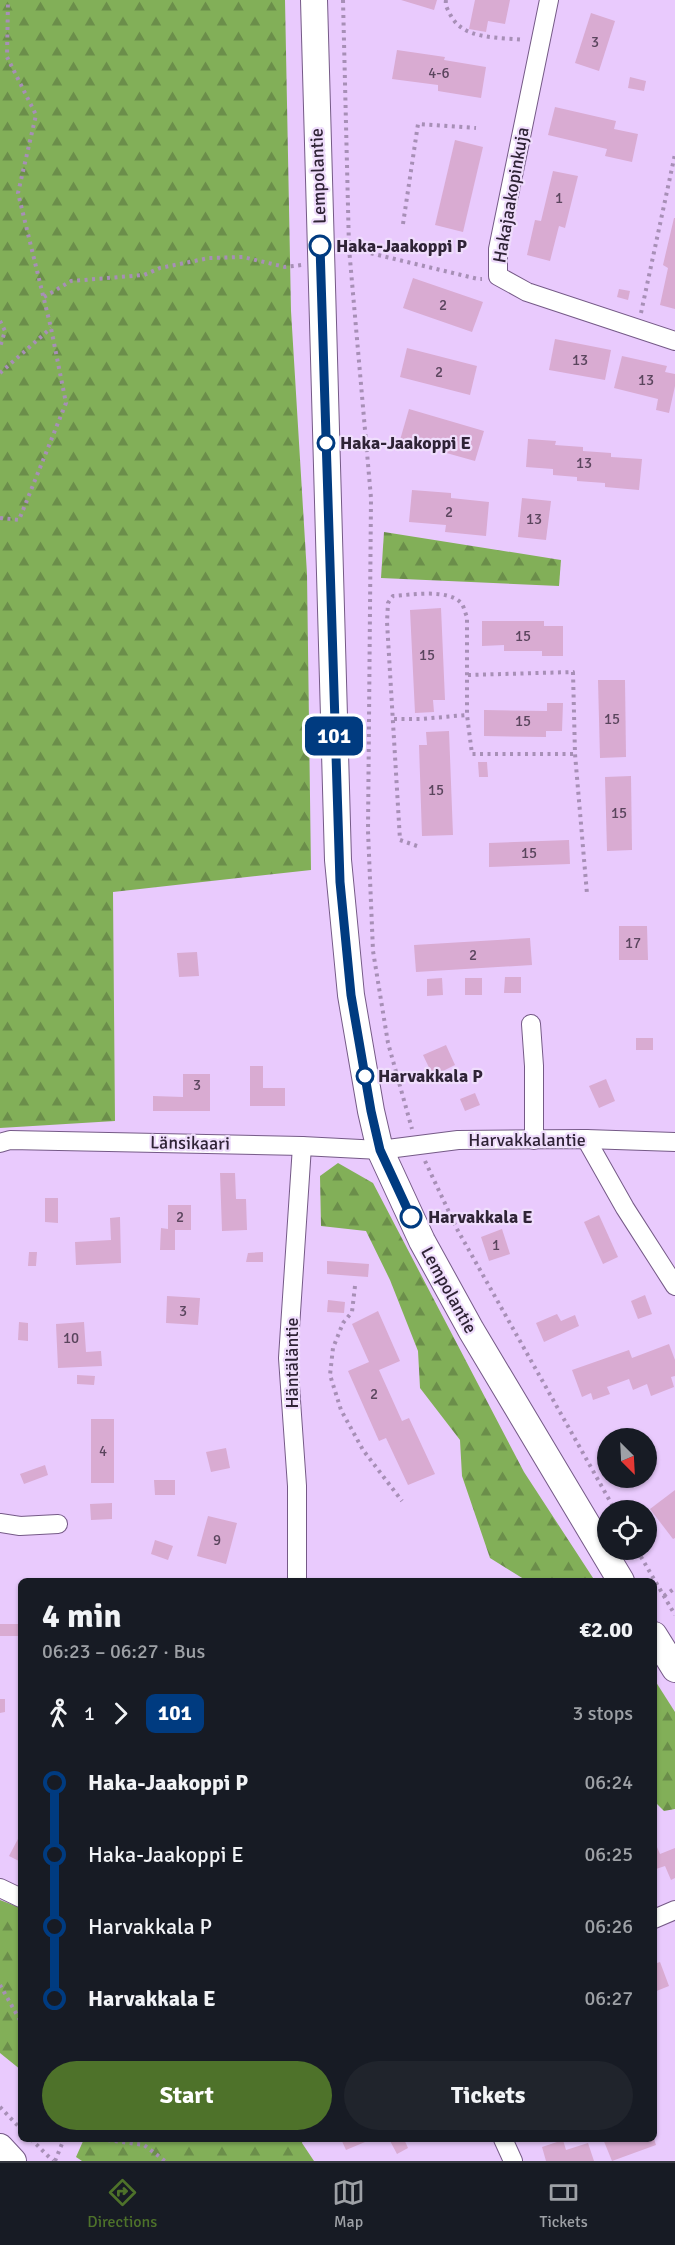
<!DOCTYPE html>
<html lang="en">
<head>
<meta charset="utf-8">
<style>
	body { margin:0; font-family:Signika,sans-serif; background:#20242c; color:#f1f3f6; height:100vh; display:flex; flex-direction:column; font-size:22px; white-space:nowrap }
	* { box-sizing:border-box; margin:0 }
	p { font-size:20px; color:#9ea1a6 }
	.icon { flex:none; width:33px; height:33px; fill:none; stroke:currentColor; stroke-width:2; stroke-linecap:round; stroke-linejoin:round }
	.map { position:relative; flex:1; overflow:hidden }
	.side { position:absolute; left:18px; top:1578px; width:639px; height:564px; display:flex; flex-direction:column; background:#171b24; border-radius:9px; box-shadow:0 2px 4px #0004 }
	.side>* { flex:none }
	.badge { padding:0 12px; border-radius:9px; font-size:21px; line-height:39px }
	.needle { width:39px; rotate:156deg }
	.buttons { position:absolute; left:597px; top:1428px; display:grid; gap:12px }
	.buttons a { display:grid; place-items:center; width:60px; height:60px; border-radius:50%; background:#171b24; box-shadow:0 2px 4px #0004; font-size:30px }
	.map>.badge { position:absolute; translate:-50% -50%; box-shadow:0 0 0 3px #fff }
	.legs { display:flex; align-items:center; gap:9px; height:66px; padding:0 24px; font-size:20px }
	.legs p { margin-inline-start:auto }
	.summary { display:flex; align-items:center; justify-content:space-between; height:102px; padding:0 24px }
	h1 { font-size:33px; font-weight:700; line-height:45px }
	.button { display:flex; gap:12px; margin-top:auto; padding:12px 24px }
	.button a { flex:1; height:69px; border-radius:36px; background:#4e722a; color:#fff; font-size:24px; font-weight:700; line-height:69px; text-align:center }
	.button a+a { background:#20242c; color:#f1f3f6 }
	ul { padding:0 24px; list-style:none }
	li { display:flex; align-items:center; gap:21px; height:72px; font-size:22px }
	li i { display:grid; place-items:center; width:9px; height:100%; margin:0 8px; background:currentColor }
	li i::after { content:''; width:15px; height:15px; margin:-8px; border:4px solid; border-radius:50%; background:#171b24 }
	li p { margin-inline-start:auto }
	li:first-child i { background:linear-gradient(#0000 50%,currentColor 0) }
	li:last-child i { background:linear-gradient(currentColor 50%,#0000 0) }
	.tab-bar { display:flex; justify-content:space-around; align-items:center; height:84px; border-top:2px solid #363941; background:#171b24; font-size:16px; color:#9ea1a6 }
	.tab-bar a { display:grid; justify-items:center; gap:3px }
	.tab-bar .active { color:#4e722a }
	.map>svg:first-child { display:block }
	.forest { fill:url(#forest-firs) }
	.building { fill:#d9abd2 }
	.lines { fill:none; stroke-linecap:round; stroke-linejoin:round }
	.street-casing { stroke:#755a87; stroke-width:20 }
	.secondary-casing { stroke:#755a87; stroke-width:28 }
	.path { stroke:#a78fb6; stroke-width:4; stroke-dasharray:3 4.5; stroke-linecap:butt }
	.street { stroke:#fff; stroke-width:18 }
	.secondary { stroke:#fff; stroke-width:26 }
	.line-1-casing { stroke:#fff; stroke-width:14 }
	.line-1 { stroke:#003b80; stroke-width:9 }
	.stop-1-dot { fill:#fff; stroke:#003b80; stroke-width:3 }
	.labels { text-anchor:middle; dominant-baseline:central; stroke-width:4.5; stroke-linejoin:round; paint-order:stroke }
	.number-label { font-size:15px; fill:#5a455d }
	.street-label { font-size:18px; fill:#2f2336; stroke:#efddfc }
	.stop-label { font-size:18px; font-weight:bold; fill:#2f2336; stroke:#efddfc; text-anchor:start }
</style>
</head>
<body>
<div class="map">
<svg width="675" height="2161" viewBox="0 0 675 2161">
	<defs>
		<pattern id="forest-firs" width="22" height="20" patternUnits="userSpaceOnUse" patternTransform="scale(1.5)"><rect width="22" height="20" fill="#82af58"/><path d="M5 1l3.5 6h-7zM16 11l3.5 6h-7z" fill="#6b8e4a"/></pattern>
	</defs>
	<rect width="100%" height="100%" fill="#e9cafd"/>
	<!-- forest -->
	<g class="forest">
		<polygon points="0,0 285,0 291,311 307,574 311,870 113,892 115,1121 0,1128"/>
		<polygon points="384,532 561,560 559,586 381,578"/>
		<polygon points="338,1163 373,1183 524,1472 595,1581 527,1581 490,1558 462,1476 460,1440 420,1388 418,1351 390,1280 366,1231 321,1226 320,1176"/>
		<polygon points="654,1679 675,1712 675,1809 664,1811 654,1801"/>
		<polygon points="0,1900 21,1908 21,2070 0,2053"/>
		<polygon points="84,2139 303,2139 302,2143 314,2161 82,2161 76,2157"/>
	</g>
	<!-- building -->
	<g class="building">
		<polygon points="401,0 437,0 434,10"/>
		<polygon points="475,0 510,0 505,24 488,21 486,32 469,29"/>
		<polygon points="591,13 615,21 599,71 575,63"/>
		<polygon points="397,50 445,57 444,60 486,67 481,98 438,91 438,85 392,79"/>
		<polygon points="630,77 646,81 644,91 628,88"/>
		<polygon points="555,107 616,121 614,129 638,134 632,162 605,156 607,149 548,135"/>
		<polygon points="455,140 483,147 463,232 435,225"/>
		<polygon points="553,171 578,176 565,228 559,226 550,261 527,255 535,220 541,221"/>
		<polygon points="674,218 675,218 675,309 660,305 668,268 663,265"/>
		<polygon points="413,278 483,302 472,332 403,308"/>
		<polygon points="619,289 630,291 628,300 617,297"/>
		<polygon points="555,339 611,350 605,380 549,370"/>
		<polygon points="407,348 477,366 470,395 400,377"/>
		<polygon points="622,356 667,366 665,372 675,374 675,386 669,413 656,410 658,399 614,388"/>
		<polygon points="409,409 484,431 475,461 400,440"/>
		<polygon points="528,439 556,441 555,445 583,447 583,451 611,453 611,457 642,459 639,490 605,487 605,483 577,481 577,477 553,475 553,469 526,467"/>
		<polygon points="412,490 451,493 451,498 489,502 486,536 445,532 446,525 409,522"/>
		<polygon points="522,498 551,501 546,540 518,537"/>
		<polygon points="441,608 445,700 433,700 434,712 415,713 410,610"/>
		<polygon points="482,621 544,621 544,626 563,626 563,656 542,656 542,651 504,651 504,645 482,646"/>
		<polygon points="598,680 625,680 626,757 600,758"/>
		<polygon points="547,703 563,703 562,731 546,731 546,737 484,736 484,710 547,711"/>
		<polygon points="449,731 453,835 422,836 419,745 427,745 426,732"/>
		<polygon points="478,762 487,762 488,777 479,777"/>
		<polygon points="631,776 632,850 607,851 605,777"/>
		<polygon points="569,840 570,864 489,867 489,843"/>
		<polygon points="619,926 647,926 648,960 619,960"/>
		<polygon points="530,938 532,965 416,972 414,945"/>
		<polygon points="197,952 199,976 179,977 177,953"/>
		<polygon points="505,977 521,977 521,993 504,993"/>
		<polygon points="442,978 443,995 427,996 427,979"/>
		<rect x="465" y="978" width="17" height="17"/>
		<rect x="636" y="1038" width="17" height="12"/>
		<polygon points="446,1045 455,1065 433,1076 423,1055"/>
		<polygon points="250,1066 263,1066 263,1088 285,1088 285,1106 250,1106"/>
		<polygon points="183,1074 210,1074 210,1111 153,1111 153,1096 183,1097"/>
		<polygon points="606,1079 615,1101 599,1108 589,1086"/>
		<polygon points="475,1093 480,1105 465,1111 460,1099"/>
		<polygon points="220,1173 235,1173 236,1199 246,1199 247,1230 222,1231"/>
		<polygon points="45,1198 58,1198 58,1223 45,1222"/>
		<polygon points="168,1205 191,1205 191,1230 175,1230 175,1250 160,1250 161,1228 168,1229"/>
		<polygon points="599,1215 618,1257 603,1264 584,1222"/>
		<polygon points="120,1217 121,1263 76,1265 75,1242 111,1240 110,1218"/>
		<polygon points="502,1229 510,1254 489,1261 481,1237"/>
		<polygon points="29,1252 37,1252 36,1266 28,1266"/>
		<polygon points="263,1252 263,1262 246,1262 248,1253"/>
		<polygon points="327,1261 369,1264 368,1277 327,1274"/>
		<polygon points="645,1295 652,1314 638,1319 631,1301"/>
		<polygon points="167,1296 200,1298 198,1325 166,1323"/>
		<polygon points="328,1300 345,1302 344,1313 327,1312"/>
		<polygon points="378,1311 400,1361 379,1370 402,1421 409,1418 435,1474 408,1485 386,1438 379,1441 348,1371 369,1362 352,1324"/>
		<polygon points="557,1314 561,1321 575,1315 579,1326 544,1342 536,1323"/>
		<polygon points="19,1322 28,1323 28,1341 18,1340"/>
		<polygon points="84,1322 86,1352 101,1351 102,1366 58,1368 56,1324"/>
		<polygon points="669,1344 675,1360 675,1376 671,1377 674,1387 651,1396 647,1384 633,1390 629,1379 607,1387 610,1394 593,1400 591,1393 582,1397 572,1370 629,1350 632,1358"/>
		<polygon points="77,1375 95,1376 94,1385 77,1384"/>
		<rect x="91" y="1419" width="23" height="64"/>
		<polygon points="226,1448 230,1468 211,1472 206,1452"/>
		<polygon points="45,1465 48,1475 24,1484 20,1474"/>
		<polygon points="154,1480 175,1480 175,1495 155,1495"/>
		<polygon points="675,1490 675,1538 673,1539 650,1509"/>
		<polygon points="112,1503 112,1519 91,1520 90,1504"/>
		<polygon points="208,1516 237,1523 226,1564 197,1556"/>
		<polygon points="155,1540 173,1546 168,1560 151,1554"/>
		<rect x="0" y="1624" width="21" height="12"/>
		<polygon points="0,1699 5,1699 5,1712 0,1713"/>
		<polygon points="19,1837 21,1838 21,1862 9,1856"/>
		<polygon points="654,1840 660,1854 675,1848 675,1878 671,1880 665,1866 656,1869"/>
		<polygon points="660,1962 669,1986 654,1992 654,1964"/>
		<polygon points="341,2139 363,2139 365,2142 346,2150"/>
		<polygon points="389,2139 404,2139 408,2148 397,2154"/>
		<polygon points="603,2139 654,2139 656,2145 612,2161"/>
		<polygon points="563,2140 566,2150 588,2143 594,2161 546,2161 542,2147"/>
	</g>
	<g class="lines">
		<!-- street casing -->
		<g class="street-casing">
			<g id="street">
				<polyline points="549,0 498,249 498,276 527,292 675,341"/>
				<polyline points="531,1024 534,1066 534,1140"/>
				<polyline points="586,1139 625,1208 675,1286"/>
				<polyline points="0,1143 10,1140 302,1146 380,1150 458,1140 586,1139 675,1142"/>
				<polyline points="0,1523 20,1526 58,1524"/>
				<polyline points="297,1581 297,1486 288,1358 302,1146"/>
				<polyline points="0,1888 21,1898"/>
				<polyline points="654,1919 675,1910"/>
				<polyline points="503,2139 513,2161"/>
			</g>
		</g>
		<!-- secondary casing -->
		<g class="secondary-casing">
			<g id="secondary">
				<polyline points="314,0 338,860 351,995 371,1111 380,1150 422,1241 471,1330 621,1581"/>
				<polyline points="654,1635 675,1669"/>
				<polyline points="0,2147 13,2161"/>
			</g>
		</g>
		<!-- path -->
		<g class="path">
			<polyline points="343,0 349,248 371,498 368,831 373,951 388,1043 412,1129"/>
			<path d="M446,0C445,6 447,8 450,14C462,40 498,37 524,40"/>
			<polyline points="403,224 418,124 476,128"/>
			<polyline points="349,248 478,279 482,279"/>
			<polyline points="44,297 71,281 144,275 160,268 209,258 243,257 285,267 302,265"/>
			<polyline points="641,313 675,154"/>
			<polyline points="0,321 5,331 0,347"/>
			<polyline points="0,373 51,328"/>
			<polyline points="0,518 19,520 66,403 51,328 18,193 36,115 7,57 8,0"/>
			<polyline points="468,675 573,672 575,754 587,894"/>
			<polyline points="394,719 420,719 467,715"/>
			<path d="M417,846L400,840L387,622L388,603L393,596C411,595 449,588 462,604C464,607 465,613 467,617V715L472,754H575"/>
			<polyline points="425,1161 457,1229 615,1510"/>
			<polyline points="355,1286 352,1312 343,1323 333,1348 330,1375 341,1410 363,1450 402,1501"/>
			<polyline points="637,1550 675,1615"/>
			<polyline points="664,1596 675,1588"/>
			<polyline points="0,1985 21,2022"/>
			<polyline points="0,2107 21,2129"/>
			<polyline points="31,2139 53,2161"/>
			<polyline points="100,2139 144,2145 165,2161"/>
			<polyline points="55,2161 64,2139"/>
		</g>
		<!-- street -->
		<use href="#street" class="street"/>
		<!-- secondary -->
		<use href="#secondary" class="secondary"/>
	</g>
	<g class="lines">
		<!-- line-1 casing -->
		<g class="line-1-casing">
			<polyline id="line-1" points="320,246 340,882 351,995 371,1111 380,1150 411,1217"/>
		</g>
		<!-- line-1 -->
		<use href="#line-1" class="line-1"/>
	</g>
	<!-- markers -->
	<g class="stop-1-dot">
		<circle cx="320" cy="246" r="10"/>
		<circle cx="326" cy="443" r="8"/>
		<circle cx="365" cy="1076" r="8"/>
		<circle cx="411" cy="1217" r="10"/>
	</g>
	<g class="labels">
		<!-- number labels -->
		<g class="number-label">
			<text x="595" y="42">3</text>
			<text x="439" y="73">4-6</text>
			<text x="559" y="198">1</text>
			<text x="443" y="305">2</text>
			<text x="580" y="360">13</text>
			<text x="439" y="372">2</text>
			<text x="646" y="380">13</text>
			<text x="584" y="463">13</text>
			<text x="449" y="512">2</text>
			<text x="534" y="519">13</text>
			<text x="523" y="636">15</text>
			<text x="427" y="655">15</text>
			<text x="612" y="719">15</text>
			<text x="523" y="721">15</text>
			<text x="436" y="790">15</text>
			<text x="619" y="813">15</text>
			<text x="529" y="853">15</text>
			<text x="633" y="943">17</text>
			<text x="473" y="955">2</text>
			<text x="197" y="1085">3</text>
			<text x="180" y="1217">2</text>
			<text x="496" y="1245">1</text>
			<text x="183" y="1311">3</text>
			<text x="71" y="1338">10</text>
			<text x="374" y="1394">2</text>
			<text x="103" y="1451">4</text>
			<text x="217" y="1540">9</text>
		</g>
		<!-- street labels -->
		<g class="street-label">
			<text transform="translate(318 176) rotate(-92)">Lempolantie</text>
			<text transform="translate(511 195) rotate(-80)">Hakajaakopinkuja</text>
			<text x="527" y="1140">Harvakkalantie</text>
			<text transform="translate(190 1143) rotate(1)">Länsikaari</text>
			<text transform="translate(449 1290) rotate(61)">Lempolantie</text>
			<text transform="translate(292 1363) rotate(-90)">Häntäläntie</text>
		</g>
		<!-- stop labels -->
		<g class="stop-label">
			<text x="336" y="246">Haka-Jaakoppi P</text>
			<text x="340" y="443">Haka-Jaakoppi E</text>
			<text x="378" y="1076">Harvakkala P</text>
			<text x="428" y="1217">Harvakkala E</text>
		</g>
	</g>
</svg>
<div class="buttons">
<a><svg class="needle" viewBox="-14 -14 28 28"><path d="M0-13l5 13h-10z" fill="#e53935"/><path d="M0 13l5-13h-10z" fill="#9ea1a6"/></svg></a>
<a><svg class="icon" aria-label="locate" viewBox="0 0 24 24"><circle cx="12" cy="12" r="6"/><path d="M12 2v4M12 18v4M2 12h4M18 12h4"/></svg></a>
</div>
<b class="badge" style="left:334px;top:736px;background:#003b80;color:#fff">101</b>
<section class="side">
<div class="summary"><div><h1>4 min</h1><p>06:23 – 06:27 · Bus</p></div><b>€2.00</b></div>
<div class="legs"><svg class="icon" aria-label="walk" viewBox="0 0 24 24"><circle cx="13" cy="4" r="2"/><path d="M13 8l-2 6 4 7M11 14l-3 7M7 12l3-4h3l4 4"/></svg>1<svg class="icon" aria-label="forward" viewBox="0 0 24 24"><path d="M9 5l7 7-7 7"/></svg><b class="badge" style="background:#003b80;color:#fff">101</b><p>3 stops</p></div>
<ul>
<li><i style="color:#003b80"></i><b>Haka-Jaakoppi P</b><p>06:24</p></li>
<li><i style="color:#003b80"></i><span>Haka-Jaakoppi E</span><p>06:25</p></li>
<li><i style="color:#003b80"></i><span>Harvakkala P</span><p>06:26</p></li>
<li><i style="color:#003b80"></i><b>Harvakkala E</b><p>06:27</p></li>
</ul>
<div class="button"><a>Start</a><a>Tickets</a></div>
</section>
</div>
<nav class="tab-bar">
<a class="active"><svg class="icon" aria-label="directions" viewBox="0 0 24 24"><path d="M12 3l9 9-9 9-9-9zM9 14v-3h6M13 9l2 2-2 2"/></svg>Directions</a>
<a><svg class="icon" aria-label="map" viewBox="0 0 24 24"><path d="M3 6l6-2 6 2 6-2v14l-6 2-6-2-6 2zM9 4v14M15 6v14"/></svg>Map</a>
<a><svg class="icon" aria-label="tickets" viewBox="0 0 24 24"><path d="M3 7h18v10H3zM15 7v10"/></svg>Tickets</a>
</nav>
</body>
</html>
